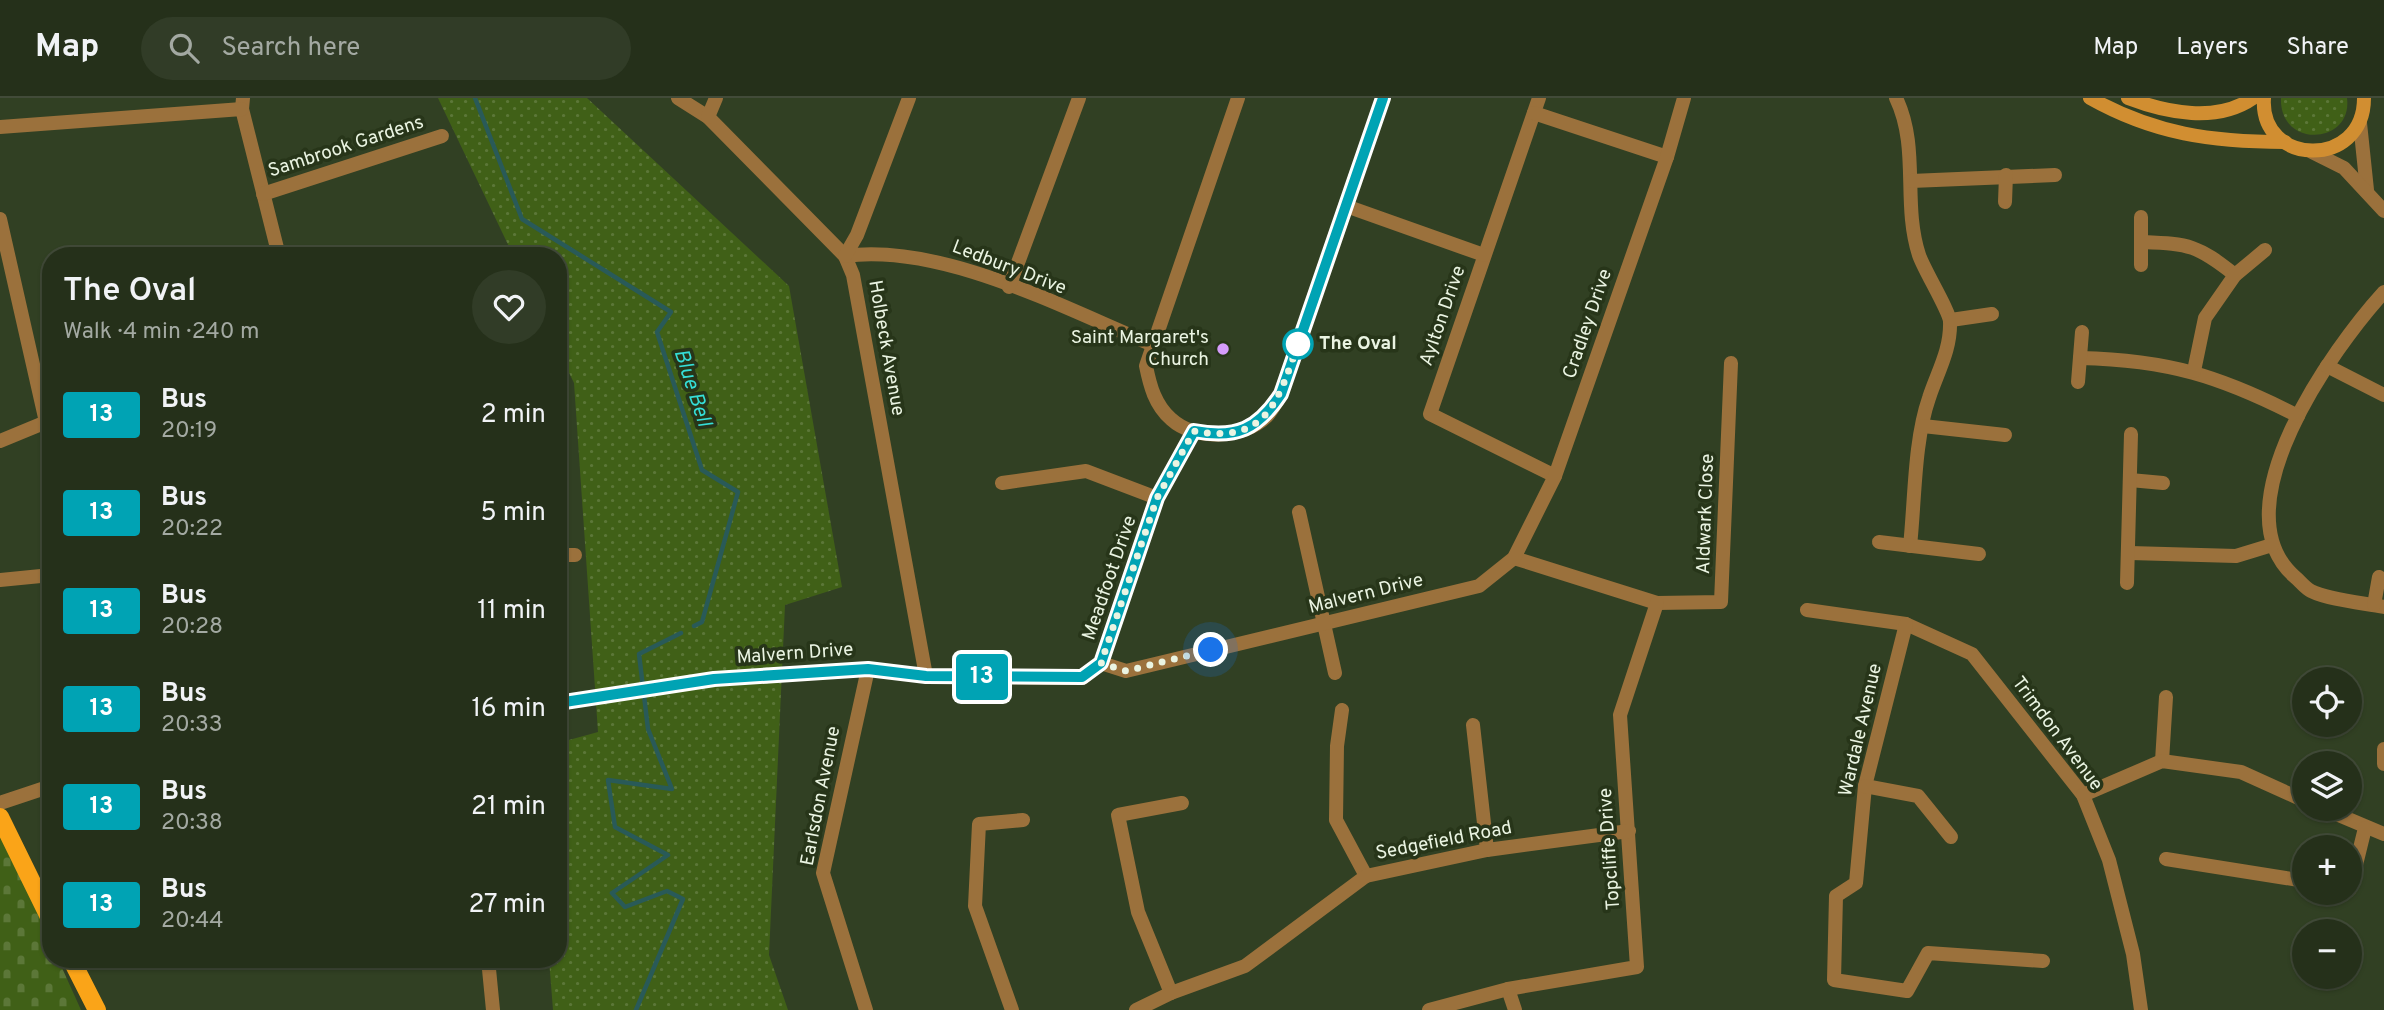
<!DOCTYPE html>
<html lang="en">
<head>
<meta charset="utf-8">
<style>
	body { margin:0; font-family:Overpass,sans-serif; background:#313c27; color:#f1f3f6; height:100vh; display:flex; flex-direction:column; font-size:26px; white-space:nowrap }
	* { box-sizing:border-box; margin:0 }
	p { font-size:23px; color:#a3a9a2 }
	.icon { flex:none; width:38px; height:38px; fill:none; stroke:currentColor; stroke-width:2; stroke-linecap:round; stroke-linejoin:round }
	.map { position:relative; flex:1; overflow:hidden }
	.drawer { position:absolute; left:42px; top:149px; width:525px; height:721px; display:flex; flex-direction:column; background:#25301a; border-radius:28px; box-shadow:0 2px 5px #0004,0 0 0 2px #424b39 }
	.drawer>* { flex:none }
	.badge { padding:0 14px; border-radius:5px; font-size:24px; line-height:46px }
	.buttons { position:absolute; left:2292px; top:569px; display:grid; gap:14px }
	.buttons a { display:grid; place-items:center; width:70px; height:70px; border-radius:50%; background:#25301a; box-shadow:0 2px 5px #0004,0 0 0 2px #424b39; font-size:35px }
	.you { position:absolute; width:35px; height:35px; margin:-18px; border:5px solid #fff; border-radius:50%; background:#1a73e8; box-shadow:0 0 0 10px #1a73e833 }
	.map>.badge { position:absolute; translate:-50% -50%; box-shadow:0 0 0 4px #fff }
	.round { display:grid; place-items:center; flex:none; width:74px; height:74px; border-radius:37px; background:#313c27 }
	.overview { display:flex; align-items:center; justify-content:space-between; height:119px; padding:0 21px }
	h1 { font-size:33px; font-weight:600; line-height:52px }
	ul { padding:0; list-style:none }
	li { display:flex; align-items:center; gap:21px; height:98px; padding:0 21px }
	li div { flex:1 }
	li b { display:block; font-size:26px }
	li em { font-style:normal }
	li .badge { min-width:77px; font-weight:700; text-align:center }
	header { display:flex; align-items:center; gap:42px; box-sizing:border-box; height:98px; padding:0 35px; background:#25301a; border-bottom:2px solid #424b39 }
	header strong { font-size:33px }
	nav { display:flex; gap:38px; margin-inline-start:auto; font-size:24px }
	.search { width:490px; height:63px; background:#313c27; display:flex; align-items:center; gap:18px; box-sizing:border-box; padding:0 24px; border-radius:38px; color:#a3a9a2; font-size:26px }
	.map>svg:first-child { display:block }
	.green { fill:url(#green-dots) }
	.cemetery { fill:url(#cemetery-stones) }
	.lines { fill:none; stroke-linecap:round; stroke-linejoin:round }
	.stream { stroke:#295a58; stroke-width:4.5 }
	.minor { stroke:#9b713c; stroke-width:14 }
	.secondary { stroke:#d18e31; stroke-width:14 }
	.primary { stroke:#faa418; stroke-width:18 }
	.line-casing { stroke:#fff; stroke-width:16 }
	.line { stroke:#00a3b4; stroke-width:10 }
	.walk { stroke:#eaf4e2; stroke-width:7; stroke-dasharray:0 12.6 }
	.stop-dot { fill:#fff; stroke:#00a3b4; stroke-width:3.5 }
	.poi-dot { fill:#d59cfb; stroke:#273519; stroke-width:2.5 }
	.labels { text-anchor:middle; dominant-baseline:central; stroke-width:7; stroke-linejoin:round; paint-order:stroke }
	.street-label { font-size:19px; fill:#eaf4e2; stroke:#273519 }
	.poi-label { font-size:19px; fill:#eaf4e2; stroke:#273519; text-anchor:end }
	.stop-label { font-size:19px; font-weight:bold; fill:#eaf4e2; stroke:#273519; text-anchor:start }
	.water-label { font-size:21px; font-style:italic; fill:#35ded7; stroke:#273519 }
</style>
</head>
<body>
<header>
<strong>Map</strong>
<div class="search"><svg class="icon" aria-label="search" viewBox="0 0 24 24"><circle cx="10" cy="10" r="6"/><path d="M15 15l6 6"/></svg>Search here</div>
<nav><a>Map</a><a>Layers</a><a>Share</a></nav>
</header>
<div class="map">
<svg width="2384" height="912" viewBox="0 0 2384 912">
	<defs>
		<pattern id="green-dots" width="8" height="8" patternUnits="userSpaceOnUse" patternTransform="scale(1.75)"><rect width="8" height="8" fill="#406017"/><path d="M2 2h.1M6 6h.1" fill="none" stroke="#5c7738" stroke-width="1.8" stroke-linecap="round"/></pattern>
		<pattern id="cemetery-stones" width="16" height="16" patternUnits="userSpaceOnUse" patternTransform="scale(1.75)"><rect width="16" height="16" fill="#406017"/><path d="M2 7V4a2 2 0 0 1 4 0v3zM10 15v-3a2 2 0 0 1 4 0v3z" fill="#5c7738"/></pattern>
	</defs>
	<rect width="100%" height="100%" fill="#314023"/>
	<!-- green -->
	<g class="green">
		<polygon points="438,0 587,0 789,188 842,489 785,507 769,857 788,912 553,912 549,861 558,861 558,645 598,634 574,285 558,252 558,158 513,157"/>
		<path d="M2281,0H2347C2353,47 2279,51 2281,0Z"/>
	</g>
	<!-- cemetery -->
	<polygon class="cemetery" points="0,728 51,843 51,861 58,861 81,912 0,912"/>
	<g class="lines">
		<!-- stream -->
		<g class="stream">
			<polyline points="475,0 522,121 671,214 657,234 702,372 738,394 702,524 694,528"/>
			<polyline points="636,912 683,801 667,793 625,809 612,795 668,757 615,729 608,682 672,691 648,631 639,556 681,535"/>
		</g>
		<!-- minor -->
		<g class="minor">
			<polyline points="243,0 242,11 279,158"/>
			<polyline points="678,0 708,19 845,158 853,177 926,578"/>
			<path d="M1238,0L1146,268C1150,288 1155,307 1171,321C1195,343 1243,341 1266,319C1272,313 1277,303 1281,296L1383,0"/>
			<polyline points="1539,0 1430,316 1555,378"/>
			<path d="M1896,0C1920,50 1902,105 1919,157C1924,172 1950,214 1950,224C1951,252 1937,275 1929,300C1914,343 1915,402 1910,448"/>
			<polyline points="1534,15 1667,59"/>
			<polyline points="708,19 716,0"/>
			<polyline points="2360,25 2367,92"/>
			<polyline points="0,29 242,11"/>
			<polyline points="2312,54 2344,70 2384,113"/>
			<polyline points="1911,83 2055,77"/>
			<polyline points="263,96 442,38"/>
			<polyline points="2005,104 2006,77"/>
			<polyline points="1346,108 1484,157"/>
			<polyline points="0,121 46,324"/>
			<path d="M2143,144C2190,146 2197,147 2235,177"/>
			<path d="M845,158C943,145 1063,210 1153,247"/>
			<polyline points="845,158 857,137 909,0"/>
			<polyline points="2141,167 2141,119"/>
			<polyline points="1009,189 1079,0"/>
			<path d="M2384,194C2333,250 2217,411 2295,479C2300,483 2305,490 2311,493C2329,502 2364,505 2384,509"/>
			<polyline points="1951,222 1992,216"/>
			<path d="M2080,260C2168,262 2220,278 2298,318"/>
			<polyline points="2327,268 2384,297"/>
			<polyline points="2194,273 2205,220 2235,177 2265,152"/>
			<polyline points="2078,284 2082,234"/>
			<polyline points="1923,328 2005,337"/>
			<polyline points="0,343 51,322"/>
			<polyline points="2130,382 2163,385"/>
			<polyline points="1002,385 1086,373 1157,400"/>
			<polyline points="1299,414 1335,575"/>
			<polyline points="1879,444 1979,456"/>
			<polyline points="2130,455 2236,458 2272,447"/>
			<polyline points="558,457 575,457"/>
			<polyline points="1514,460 1657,505 1721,504 1731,265"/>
			<polyline points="0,482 51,477"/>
			<polyline points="2127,485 2131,336"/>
			<polyline points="2374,507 2379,479"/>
			<polyline points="1807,512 1906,526 1972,556 2083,697 2109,762 2133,856 2141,912"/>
			<polyline points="1906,526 1865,688 1856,785 1836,798 1834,882 1907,893 1928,855 2043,863"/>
			<polyline points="1101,565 1126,573 1479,488 1514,460 1555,378 1667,59 1684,0"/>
			<polyline points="1101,565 1157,400 1194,333"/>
			<polyline points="558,605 714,581 868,571 926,578 1082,580 1101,565"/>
			<polyline points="1342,612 1337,648 1336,722 1366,778"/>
			<polyline points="1473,627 1487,752"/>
			<polyline points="2384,651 2384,666"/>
			<polyline points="2162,663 2166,599"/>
			<polyline points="1865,688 1918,698 1951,739"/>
			<polyline points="2083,697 2162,663 2241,674 2305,703"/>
			<polyline points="0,705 51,688"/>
			<polyline points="2322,710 2384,736"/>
			<polyline points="2166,761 2305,783"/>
			<polyline points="2350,791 2365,730"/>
			<polyline points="488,861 493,912"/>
			<polyline points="1508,891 1637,869 1620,617 1657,505"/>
			<polyline points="1171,895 1138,814 1118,717 1182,705"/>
			<polyline points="866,912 823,775 868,571"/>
			<polyline points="1012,912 975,808 979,726 1023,722"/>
			<polyline points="1136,912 1171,895 1245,868 1366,778 1487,752 1629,733"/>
			<polyline points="1429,912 1508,891 1515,912"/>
		</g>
		<!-- secondary -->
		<g class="secondary">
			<path d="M2090,0C2154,36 2212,44 2285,44"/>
			<path d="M2128,0C2167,15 2217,25 2253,0"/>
			<path d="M2264,0C2259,68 2364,72 2364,0"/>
		</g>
		<!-- primary -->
		<g class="primary">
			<polyline points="0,719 51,823"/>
			<polyline points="71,861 97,912"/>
		</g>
	</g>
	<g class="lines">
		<!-- line casing -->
		<g class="line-casing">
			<path id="line" d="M558,605L714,581L868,571L926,578L1082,579L1101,565L1157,400L1194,333C1237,341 1258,331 1281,296L1383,0"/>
		</g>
		<!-- line -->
		<use href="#line" class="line"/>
		<!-- walk -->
		<path class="walk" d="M1211,552L1126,573L1101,565L1157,400L1194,333C1267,347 1278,303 1298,246"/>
	</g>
	<!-- markers -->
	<circle class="stop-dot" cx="1298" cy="246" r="14"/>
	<circle class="poi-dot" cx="1223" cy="251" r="7"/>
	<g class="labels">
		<!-- street labels -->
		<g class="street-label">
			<text transform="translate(346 49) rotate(-18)">Sambrook Gardens</text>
			<text transform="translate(1009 170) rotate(21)">Ledbury Drive</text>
			<text transform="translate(1443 218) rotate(-71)">Aylton Drive</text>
			<text transform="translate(1588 226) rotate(-71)">Cradley Drive</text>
			<text transform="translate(886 250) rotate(80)">Holbeck Avenue</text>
			<text transform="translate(1706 416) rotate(-88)">Aldwark Close</text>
			<text transform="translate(1110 480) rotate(-71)">Meadfoot Drive</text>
			<text transform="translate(1366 496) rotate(-14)">Malvern Drive</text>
			<text transform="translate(795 556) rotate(-4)">Malvern Drive</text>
			<text transform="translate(1861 632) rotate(-77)">Wardale Avenue</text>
			<text transform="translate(2057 636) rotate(53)">Trimdon Avenue</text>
			<text transform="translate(821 698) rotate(-79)">Earlsdon Avenue</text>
			<text transform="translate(1444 743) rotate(-11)">Sedgefield Road</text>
			<text transform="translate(1610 751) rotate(-94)">Topcliffe Drive</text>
		</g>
		<!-- poi labels -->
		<g class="poi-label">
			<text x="1209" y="240">Saint Margaret's<tspan x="1209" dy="22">Church</tspan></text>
		</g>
		<!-- stop labels -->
		<g class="stop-label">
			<text x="1319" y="246">The Oval</text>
		</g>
		<!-- water labels -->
		<g class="water-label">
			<text transform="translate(692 290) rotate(72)">Blue Bell</text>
		</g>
	</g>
</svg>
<div class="buttons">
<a><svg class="icon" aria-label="locate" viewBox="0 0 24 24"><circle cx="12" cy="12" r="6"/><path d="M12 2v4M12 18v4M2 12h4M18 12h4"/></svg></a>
<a><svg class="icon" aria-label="layers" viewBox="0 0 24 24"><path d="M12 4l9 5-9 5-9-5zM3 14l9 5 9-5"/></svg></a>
<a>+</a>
<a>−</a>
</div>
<div class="you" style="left:1211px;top:552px"></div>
<b class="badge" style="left:982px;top:579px;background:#00a3b4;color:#fff">13</b>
<section class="drawer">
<div class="overview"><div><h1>The Oval</h1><p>Walk · 4 min · 240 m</p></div><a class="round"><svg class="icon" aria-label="heart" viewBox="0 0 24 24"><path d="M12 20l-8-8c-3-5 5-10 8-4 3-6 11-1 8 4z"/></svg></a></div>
<ul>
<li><span class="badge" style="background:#00a3b4;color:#fff">13</span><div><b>Bus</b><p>20:19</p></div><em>2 min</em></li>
<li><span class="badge" style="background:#00a3b4;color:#fff">13</span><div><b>Bus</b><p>20:22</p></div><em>5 min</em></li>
<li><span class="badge" style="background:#00a3b4;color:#fff">13</span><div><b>Bus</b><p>20:28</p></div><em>11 min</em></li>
<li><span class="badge" style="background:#00a3b4;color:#fff">13</span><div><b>Bus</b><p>20:33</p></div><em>16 min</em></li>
<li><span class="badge" style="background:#00a3b4;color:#fff">13</span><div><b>Bus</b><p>20:38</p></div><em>21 min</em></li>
<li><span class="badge" style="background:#00a3b4;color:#fff">13</span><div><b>Bus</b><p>20:44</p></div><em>27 min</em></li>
</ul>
</section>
</div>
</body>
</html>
